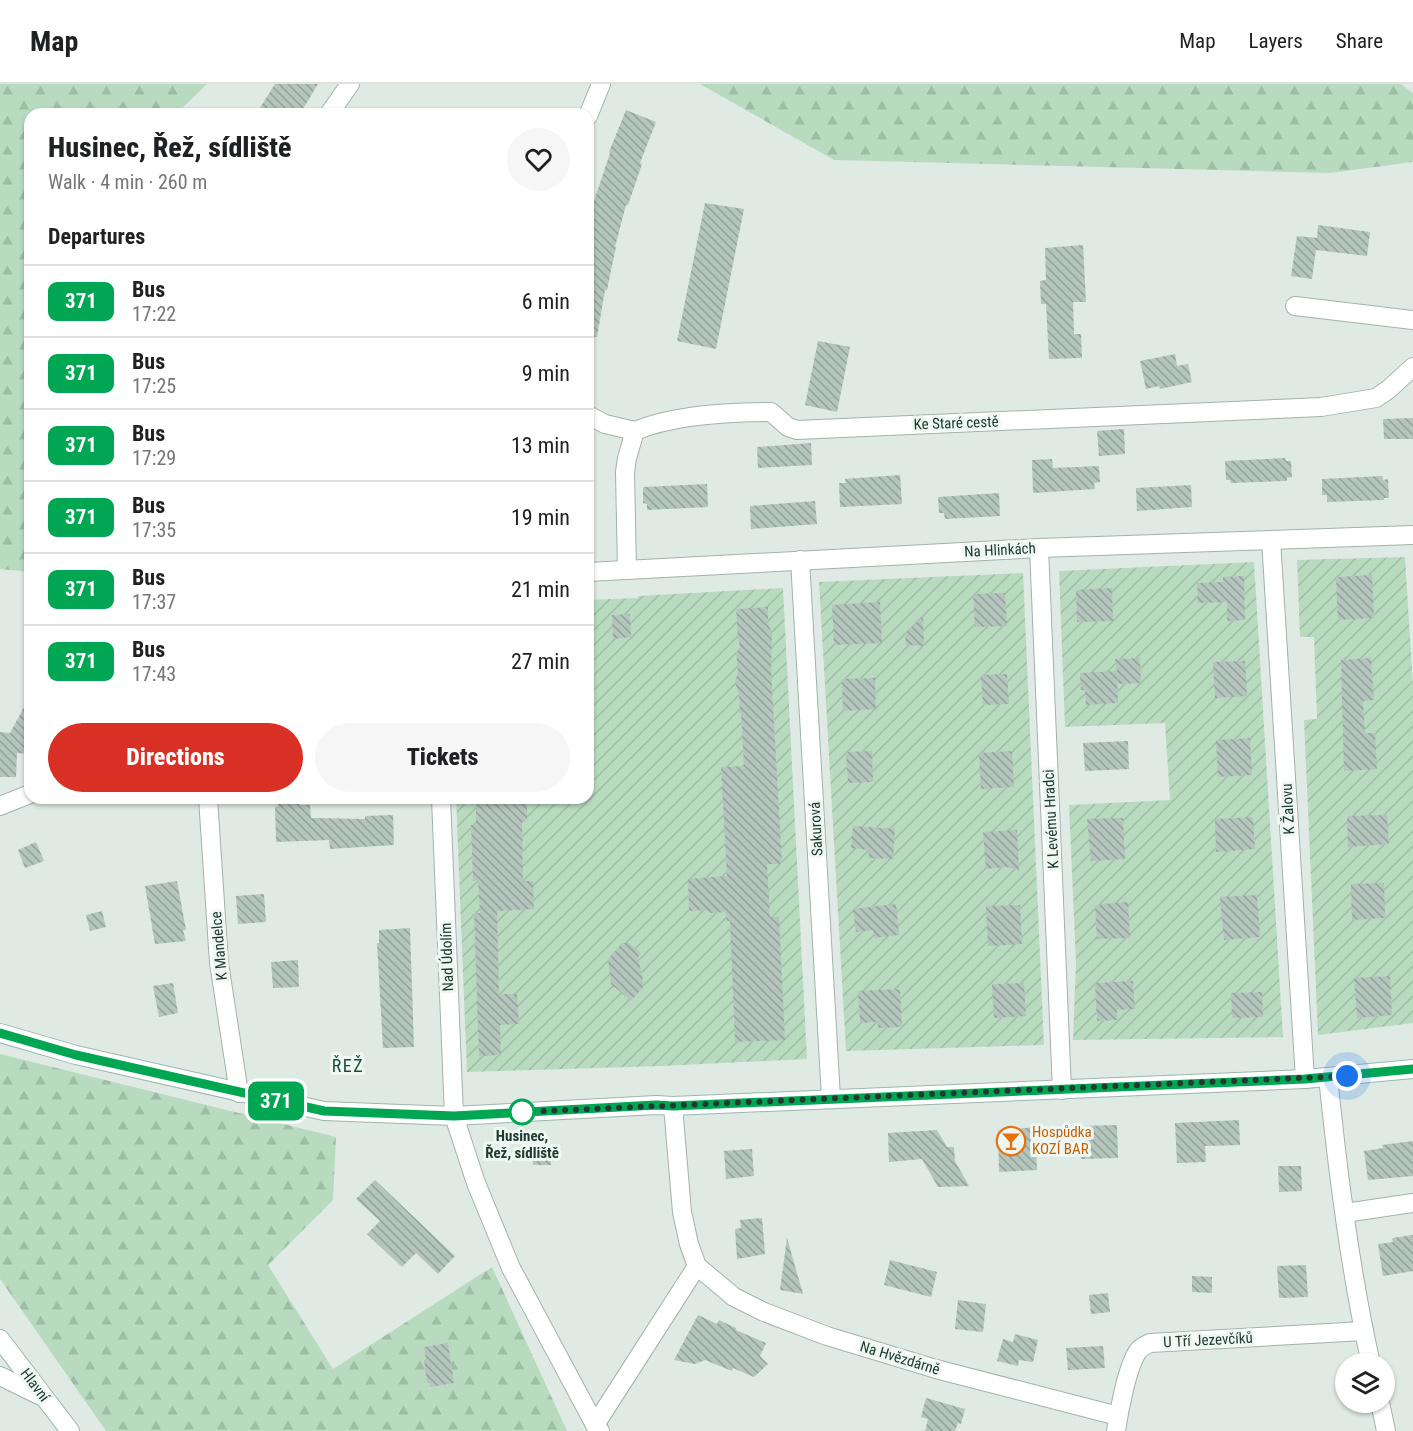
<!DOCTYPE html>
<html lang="en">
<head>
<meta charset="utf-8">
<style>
	body { margin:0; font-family:"Roboto Condensed",sans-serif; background:#f6f6f6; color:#202124; height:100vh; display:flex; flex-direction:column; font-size:22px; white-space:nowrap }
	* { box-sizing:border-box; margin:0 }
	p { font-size:20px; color:#757577 }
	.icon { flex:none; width:33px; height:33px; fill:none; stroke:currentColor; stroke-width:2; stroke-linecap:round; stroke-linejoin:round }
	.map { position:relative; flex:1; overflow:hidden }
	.sheet { position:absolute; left:24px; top:24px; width:570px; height:696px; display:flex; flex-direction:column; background:#fff; border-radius:18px; box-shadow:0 2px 4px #0004 }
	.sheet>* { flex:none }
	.badge { padding:0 12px; border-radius:9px; font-size:21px; line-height:39px }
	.fabs { position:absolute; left:1335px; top:1269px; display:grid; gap:12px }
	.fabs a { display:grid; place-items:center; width:60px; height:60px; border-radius:50%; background:#fff; box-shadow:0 2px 4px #0004; font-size:30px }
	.you { position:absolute; width:30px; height:30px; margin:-15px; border:4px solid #fff; border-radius:50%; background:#1a73e8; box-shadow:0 0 0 9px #1a73e833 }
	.map>.badge { position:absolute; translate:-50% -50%; box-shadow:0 0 0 3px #fff }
	h2 { padding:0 24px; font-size:22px; line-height:54px }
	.round { display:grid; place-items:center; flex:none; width:63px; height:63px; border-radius:32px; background:#f6f6f6 }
	.summary { display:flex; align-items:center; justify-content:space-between; height:102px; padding:0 24px }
	h1 { font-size:28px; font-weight:800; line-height:45px }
	.action { display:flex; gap:12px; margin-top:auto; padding:12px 24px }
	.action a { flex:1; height:69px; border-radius:36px; background:#d93025; color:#fff; font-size:24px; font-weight:800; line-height:69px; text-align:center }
	.action a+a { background:#f6f6f6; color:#202124 }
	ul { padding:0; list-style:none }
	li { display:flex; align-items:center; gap:18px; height:72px; padding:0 24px; border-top:2px solid #e0e0e0 }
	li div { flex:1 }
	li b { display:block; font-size:22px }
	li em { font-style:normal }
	li .badge { min-width:66px; font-weight:700; text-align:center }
	header { display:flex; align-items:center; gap:36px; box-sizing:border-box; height:84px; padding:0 30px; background:#fff; border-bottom:2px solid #e0e0e0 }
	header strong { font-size:28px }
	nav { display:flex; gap:33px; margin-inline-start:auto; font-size:21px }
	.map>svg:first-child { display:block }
	.forest { fill:url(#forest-firs) }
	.garden { fill:url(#garden-furrows) }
	.building { fill:url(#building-back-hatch) }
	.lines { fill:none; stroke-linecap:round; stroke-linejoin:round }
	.street-casing { stroke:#a2b2ac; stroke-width:20 }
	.secondary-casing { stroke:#9eb6ac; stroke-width:20 }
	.street { stroke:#fff; stroke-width:18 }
	.secondary { stroke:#fff; stroke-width:18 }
	.line-casing { stroke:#fff; stroke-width:14 }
	.line { stroke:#00a651; stroke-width:9 }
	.walk { stroke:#203a32; stroke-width:6; stroke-dasharray:0 10.8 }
	.stop-dot { fill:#fff; stroke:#00a651; stroke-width:3 }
	.labels { text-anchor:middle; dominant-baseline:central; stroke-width:6; stroke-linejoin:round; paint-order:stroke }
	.street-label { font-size:15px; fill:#203a32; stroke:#eff7f3 }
	.food-label { font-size:15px; fill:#c56008; stroke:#eff7f3; text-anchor:start }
	.stop-label { font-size:15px; font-weight:bold; fill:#203a32; stroke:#eff7f3 }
	.quarter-label { font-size:18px; letter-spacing:1.5px; fill:#1d4b3e; stroke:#eff7f3 }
</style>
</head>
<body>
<header>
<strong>Map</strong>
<nav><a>Map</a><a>Layers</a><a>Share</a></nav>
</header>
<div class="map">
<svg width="1413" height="1347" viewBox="0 0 1413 1347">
	<defs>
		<pattern id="forest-firs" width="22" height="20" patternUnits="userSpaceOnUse" patternTransform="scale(1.5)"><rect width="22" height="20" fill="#b8dbc0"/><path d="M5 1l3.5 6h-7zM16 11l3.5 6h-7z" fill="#9ebda5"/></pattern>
		<pattern id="garden-furrows" width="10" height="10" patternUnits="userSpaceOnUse" patternTransform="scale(1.5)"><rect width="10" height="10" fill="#b8dbc0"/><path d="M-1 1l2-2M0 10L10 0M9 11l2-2" fill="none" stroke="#9ebda5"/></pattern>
		<pattern id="building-back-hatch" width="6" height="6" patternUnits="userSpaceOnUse" patternTransform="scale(1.5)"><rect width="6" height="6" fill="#b4c5bd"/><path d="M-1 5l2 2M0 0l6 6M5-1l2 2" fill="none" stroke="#92a19a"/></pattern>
	</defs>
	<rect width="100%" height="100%" fill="#dfeae5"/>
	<!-- forest -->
	<g class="forest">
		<polygon points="0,0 207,0 176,30 30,30 30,488 0,485"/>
		<polygon points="700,0 1401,0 1413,9 1413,78 1330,89 834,76"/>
		<polygon points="0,970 336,1053 333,1116 268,1181 333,1285 492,1183 567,1347 106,1347 0,1195"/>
	</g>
	<!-- garden -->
	<g class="garden">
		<polygon points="1405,473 1413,602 1413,939 1318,951 1304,636 1317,635 1314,553 1300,553 1297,476"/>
		<polygon points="1254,478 1283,953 1073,956 1076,879 1069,721 1170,716 1165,639 1065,643 1059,487"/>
		<polygon points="1023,489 1044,961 846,967 819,498"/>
		<polygon points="783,504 807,975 662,982 467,988 456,714 588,714 588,516 638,514 638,512"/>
	</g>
	<!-- building -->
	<g class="building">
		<polygon points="275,0 318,0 300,30 256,30"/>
		<polygon points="626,26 656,38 640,79 642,80 628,121 626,121 615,163 616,163 607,206 605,206 597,253 588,252 588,135 610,69 609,68"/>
		<polygon points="705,119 744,125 716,265 677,257"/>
		<polygon points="1318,141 1370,148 1367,172 1316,166 1312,195 1291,192 1297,152 1317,154"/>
		<polygon points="1083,161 1086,218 1073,218 1074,250 1081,250 1082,274 1049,275 1046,220 1041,220 1040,197 1046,196 1045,164"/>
		<polygon points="818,257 850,263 837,328 805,321"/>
		<polygon points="1175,270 1177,282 1188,280 1192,298 1160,305 1159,302 1146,305 1140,277"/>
		<polygon points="1413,334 1413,355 1384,355 1383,335"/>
		<polygon points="1124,345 1125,370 1099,372 1097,347"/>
		<polygon points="811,359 812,381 758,384 757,363"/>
		<polygon points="1285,374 1286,377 1291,377 1292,393 1287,394 1287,397 1231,399 1230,396 1226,396 1225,377"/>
		<polygon points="1052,375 1053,384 1099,382 1100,398 1094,399 1095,405 1033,409 1032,376"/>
		<polygon points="900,391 902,420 840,423 839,399 846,399 845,395"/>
		<polygon points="1382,392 1383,396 1388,395 1389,414 1384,414 1384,416 1327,418 1327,411 1322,411 1322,395"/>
		<polygon points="707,400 708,423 647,426 647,420 643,419 643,403"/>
		<polygon points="1191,401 1192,423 1137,427 1136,404"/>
		<polygon points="999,409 1000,432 945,435 944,429 939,429 938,413"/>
		<polygon points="815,417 817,440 751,445 750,422"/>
		<polygon points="1372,491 1374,534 1338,536 1336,493"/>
		<polygon points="1244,492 1245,536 1227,537 1227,518 1198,519 1197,499 1223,498 1223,493"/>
		<polygon points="1112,504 1113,537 1077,538 1076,506"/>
		<polygon points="1005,509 1007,542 975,543 973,510"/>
		<polygon points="880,518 882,559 834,561 832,521"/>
		<polygon points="768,523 768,538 772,551 771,586 782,780 767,780 770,833 779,833 785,956 735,958 730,837 727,837 725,828 710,829 707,826 689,827 688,795 727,792 721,683 744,682 741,629 740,629 739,611 735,598 738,588 736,567 741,567 738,554 736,525"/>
		<polygon points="630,530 631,553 613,555 612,531"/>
		<polygon points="923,532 924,562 906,561 905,550"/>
		<polygon points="1140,574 1141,599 1118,600 1117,589 1118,619 1086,621 1085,606 1081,606 1080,589 1117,587 1115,575"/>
		<polygon points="1371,574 1374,616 1363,617 1365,649 1375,649 1377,685 1344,687 1341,576"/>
		<polygon points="1245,577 1247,612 1215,614 1213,578"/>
		<polygon points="1007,590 1009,620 983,621 981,591"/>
		<polygon points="875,594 876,625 843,627 842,595"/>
		<polygon points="30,612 30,670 17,669 16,693 0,693 0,648 10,649"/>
		<polygon points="1250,654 1252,691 1218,693 1216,656"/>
		<polygon points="1128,657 1129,685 1085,687 1083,659"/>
		<polygon points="872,667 873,698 848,699 846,668"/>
		<polygon points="1012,667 1014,703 981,705 979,669"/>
		<polygon points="299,714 299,721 310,721 311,734 365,735 365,732 393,731 394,761 330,765 329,756 276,758 275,723 278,722 277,715"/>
		<polygon points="476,714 527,714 527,736 522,736 523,797 533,797 534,825 497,827 499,910 517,910 519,940 500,941 501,971 479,972 474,829 480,829 478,796 473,797 471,741 476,741"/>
		<polygon points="1387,731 1389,760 1348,763 1347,732"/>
		<polygon points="1253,733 1255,765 1216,768 1215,735"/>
		<polygon points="1123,734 1125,775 1091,777 1087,735"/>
		<polygon points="853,742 895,745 893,775 868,774 869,766 851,764"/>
		<polygon points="1017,746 1019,787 1008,783 986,785 983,748"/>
		<polygon points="36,758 44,777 25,784 18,766"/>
		<polygon points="177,797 186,846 183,846 186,857 155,860 145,802"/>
		<polygon points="1384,799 1385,834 1352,836 1351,800"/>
		<polygon points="264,810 266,838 238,840 236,812"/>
		<polygon points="1257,811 1260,853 1224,856 1220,813"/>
		<polygon points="1128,818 1130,854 1097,855 1095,822 1100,822 1100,820"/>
		<polygon points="896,820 899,851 874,854 873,846 856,848 853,825"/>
		<polygon points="1020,821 1022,860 988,862 986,822"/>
		<polygon points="102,827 106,843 90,847 86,831"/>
		<polygon points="410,844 414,963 383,964 377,859 379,859 379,846"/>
		<polygon points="622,859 629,859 641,869 638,873 644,902 631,917 611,900 608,875"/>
		<polygon points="298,876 299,903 273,904 271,878"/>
		<polygon points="1390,892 1392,931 1357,934 1354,894"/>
		<polygon points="1133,897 1135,925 1117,926 1118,936 1097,937 1095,899"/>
		<polygon points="173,899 178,929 159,933 153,902"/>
		<polygon points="1024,899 1026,932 994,934 992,900"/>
		<polygon points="900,905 902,943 878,944 878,938 860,939 858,907"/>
		<polygon points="1262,908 1263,933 1232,934 1231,909"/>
		<polygon points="1239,1036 1240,1061 1205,1062 1206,1078 1177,1079 1175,1039"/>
		<polygon points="1117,1041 1118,1074 1081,1075 1080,1042"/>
		<polygon points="1035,1043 1037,1086 999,1088 998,1047"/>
		<polygon points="937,1046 947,1063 954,1063 955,1077 969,1102 938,1103 922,1075 889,1078 888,1049"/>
		<polygon points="1413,1057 1413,1092 1368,1096 1364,1067 1383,1064 1382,1061"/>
		<polygon points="532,1063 551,1063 551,1081 533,1081"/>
		<polygon points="752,1065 754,1092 726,1095 724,1067"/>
		<polygon points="1278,1082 1301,1082 1302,1107 1279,1108"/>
		<polygon points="375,1096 455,1172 438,1190 416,1169 402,1183 367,1150 380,1137 356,1115"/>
		<polygon points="762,1134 765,1170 737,1175 735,1145 741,1144 740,1136"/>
		<polygon points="1413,1151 1413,1187 1383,1192 1378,1160 1393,1158 1392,1154"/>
		<polygon points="787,1154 803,1210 780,1206"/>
		<polygon points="890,1176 937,1188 931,1213 884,1201"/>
		<polygon points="1306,1181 1308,1213 1279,1214 1277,1182"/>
		<polygon points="1192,1192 1212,1193 1212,1209 1192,1208"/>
		<polygon points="1108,1209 1110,1228 1091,1230 1089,1211"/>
		<polygon points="958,1216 986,1220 983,1248 955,1245"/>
		<polygon points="698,1231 717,1240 719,1236 736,1244 736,1246 766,1259 760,1272 768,1280 754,1293 733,1284 732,1287 705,1276 695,1280 674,1276"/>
		<polygon points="1015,1250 1038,1256 1033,1278 1019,1276 1018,1282 997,1277 1003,1255 1013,1258"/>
		<polygon points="448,1259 454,1299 430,1303 430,1299 427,1299 424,1276 426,1275 424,1263"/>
		<polygon points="1103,1262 1105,1284 1068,1286 1066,1264"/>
		<polygon points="926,1314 965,1325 961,1340 958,1339 955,1347 925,1347 928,1335 921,1333"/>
	</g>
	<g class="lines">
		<!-- street casing -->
		<g class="street-casing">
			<g id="street">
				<polyline points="329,30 350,0"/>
				<polyline points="588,32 601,0"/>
				<polyline points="1295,222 1413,236"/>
				<polyline points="588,331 605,340 635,347"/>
				<polyline points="1271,456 1305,995"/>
				<polyline points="1039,464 1062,1006"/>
				<polyline points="800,476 831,1014"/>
				<path d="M627,486L625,388L627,374L635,347C673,331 730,328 771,328L788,343L797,346L1321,323L1376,314L1389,305L1413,283"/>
				<polyline points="588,488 1039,464 1413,451"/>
				<polyline points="208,714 219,879 239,1009"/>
				<polyline points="441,714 454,1032 476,1099 511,1184 595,1341 600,1347"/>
				<polyline points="0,722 30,710"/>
				<path d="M1328,993C1338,1089 1350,1186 1371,1280"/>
				<polyline points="673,1022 682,1128 689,1160 697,1182 734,1213 764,1228 827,1252 936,1285 1118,1332"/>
				<polyline points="1345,1129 1413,1119"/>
				<polyline points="0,1292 45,1314"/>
				<polyline points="1380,1318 1386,1347"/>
				<polyline points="595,1341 697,1182"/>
				<path d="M1116,1347C1119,1327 1127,1283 1138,1267C1141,1263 1146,1261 1150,1259L1364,1247"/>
			</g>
		</g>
		<!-- secondary casing -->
		<g class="secondary-casing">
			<g id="secondary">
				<polyline points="0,949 76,971 324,1027 454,1032 656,1021 673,1022 1305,995 1413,985"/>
				<polyline points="0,1255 70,1347"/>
			</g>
		</g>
		<!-- street -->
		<use href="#street" class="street"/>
		<!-- secondary -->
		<use href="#secondary" class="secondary"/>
	</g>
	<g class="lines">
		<!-- line casing -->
		<g class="line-casing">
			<polyline id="line" points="0,949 76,971 324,1027 454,1032 656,1021 673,1022 1305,995 1413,985"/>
		</g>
		<!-- line -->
		<use href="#line" class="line"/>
		<!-- walk -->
		<polyline class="walk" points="522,1028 1347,992"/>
	</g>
	<!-- icons -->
	<defs>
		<g id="bar-ring" transform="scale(1.5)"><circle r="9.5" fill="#eff7f3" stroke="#e8710a" stroke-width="1.5"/><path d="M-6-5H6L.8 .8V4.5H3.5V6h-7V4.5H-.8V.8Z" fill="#e8710a"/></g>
	</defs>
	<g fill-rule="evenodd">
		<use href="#bar-ring" x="1011" y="1057"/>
	</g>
	<!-- markers -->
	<circle class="stop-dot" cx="522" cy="1028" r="12"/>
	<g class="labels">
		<!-- street labels -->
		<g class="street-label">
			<text transform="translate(956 339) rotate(-2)">Ke Staré cestě</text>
			<text transform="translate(1000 466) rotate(-3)">Na Hlinkách</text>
			<text transform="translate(1288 725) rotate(-93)">K Žalovu</text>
			<text transform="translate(1051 735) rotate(-93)">K Levému Hradci</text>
			<text transform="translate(816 745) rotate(-93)">Sakurová</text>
			<text transform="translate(219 862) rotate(-95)">K Mandelce</text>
			<text transform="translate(447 873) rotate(-92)">Nad Údolím</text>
			<text transform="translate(1208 1256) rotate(-3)">U Tří Jezevčíků</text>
			<text transform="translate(900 1274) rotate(17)">Na Hvězdárně</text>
			<text transform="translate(35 1301) rotate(53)">Hlavní</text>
		</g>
		<!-- food labels -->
		<g class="food-label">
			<text x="1032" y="1048">Hospůdka<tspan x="1032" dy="17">KOZÍ BAR</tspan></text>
		</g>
		<!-- stop labels -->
		<g class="stop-label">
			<text x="522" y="1052">Husinec,<tspan x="522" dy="17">Řež, sídliště</tspan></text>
		</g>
		<!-- quarter labels -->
		<g class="quarter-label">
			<text x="348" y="981">ŘEŽ</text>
		</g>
	</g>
</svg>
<div class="fabs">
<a><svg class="icon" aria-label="layers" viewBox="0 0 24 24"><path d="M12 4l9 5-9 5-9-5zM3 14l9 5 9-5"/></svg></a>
</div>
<div class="you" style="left:1347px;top:992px"></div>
<b class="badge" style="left:276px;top:1017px;background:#00a651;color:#fff">371</b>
<section class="sheet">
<div class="summary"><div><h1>Husinec, Řež, sídliště</h1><p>Walk · 4 min · 260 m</p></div><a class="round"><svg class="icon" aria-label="heart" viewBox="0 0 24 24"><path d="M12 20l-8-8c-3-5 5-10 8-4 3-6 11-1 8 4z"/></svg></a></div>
<h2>Departures</h2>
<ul>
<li><span class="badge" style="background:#00a651;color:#fff">371</span><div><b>Bus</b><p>17:22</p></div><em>6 min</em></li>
<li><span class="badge" style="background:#00a651;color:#fff">371</span><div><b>Bus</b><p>17:25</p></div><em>9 min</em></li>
<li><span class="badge" style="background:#00a651;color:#fff">371</span><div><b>Bus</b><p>17:29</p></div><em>13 min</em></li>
<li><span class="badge" style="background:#00a651;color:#fff">371</span><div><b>Bus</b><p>17:35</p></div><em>19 min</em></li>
<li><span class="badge" style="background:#00a651;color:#fff">371</span><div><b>Bus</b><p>17:37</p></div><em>21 min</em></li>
<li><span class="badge" style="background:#00a651;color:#fff">371</span><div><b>Bus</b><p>17:43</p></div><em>27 min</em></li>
</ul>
<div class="action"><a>Directions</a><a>Tickets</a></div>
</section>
</div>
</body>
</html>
